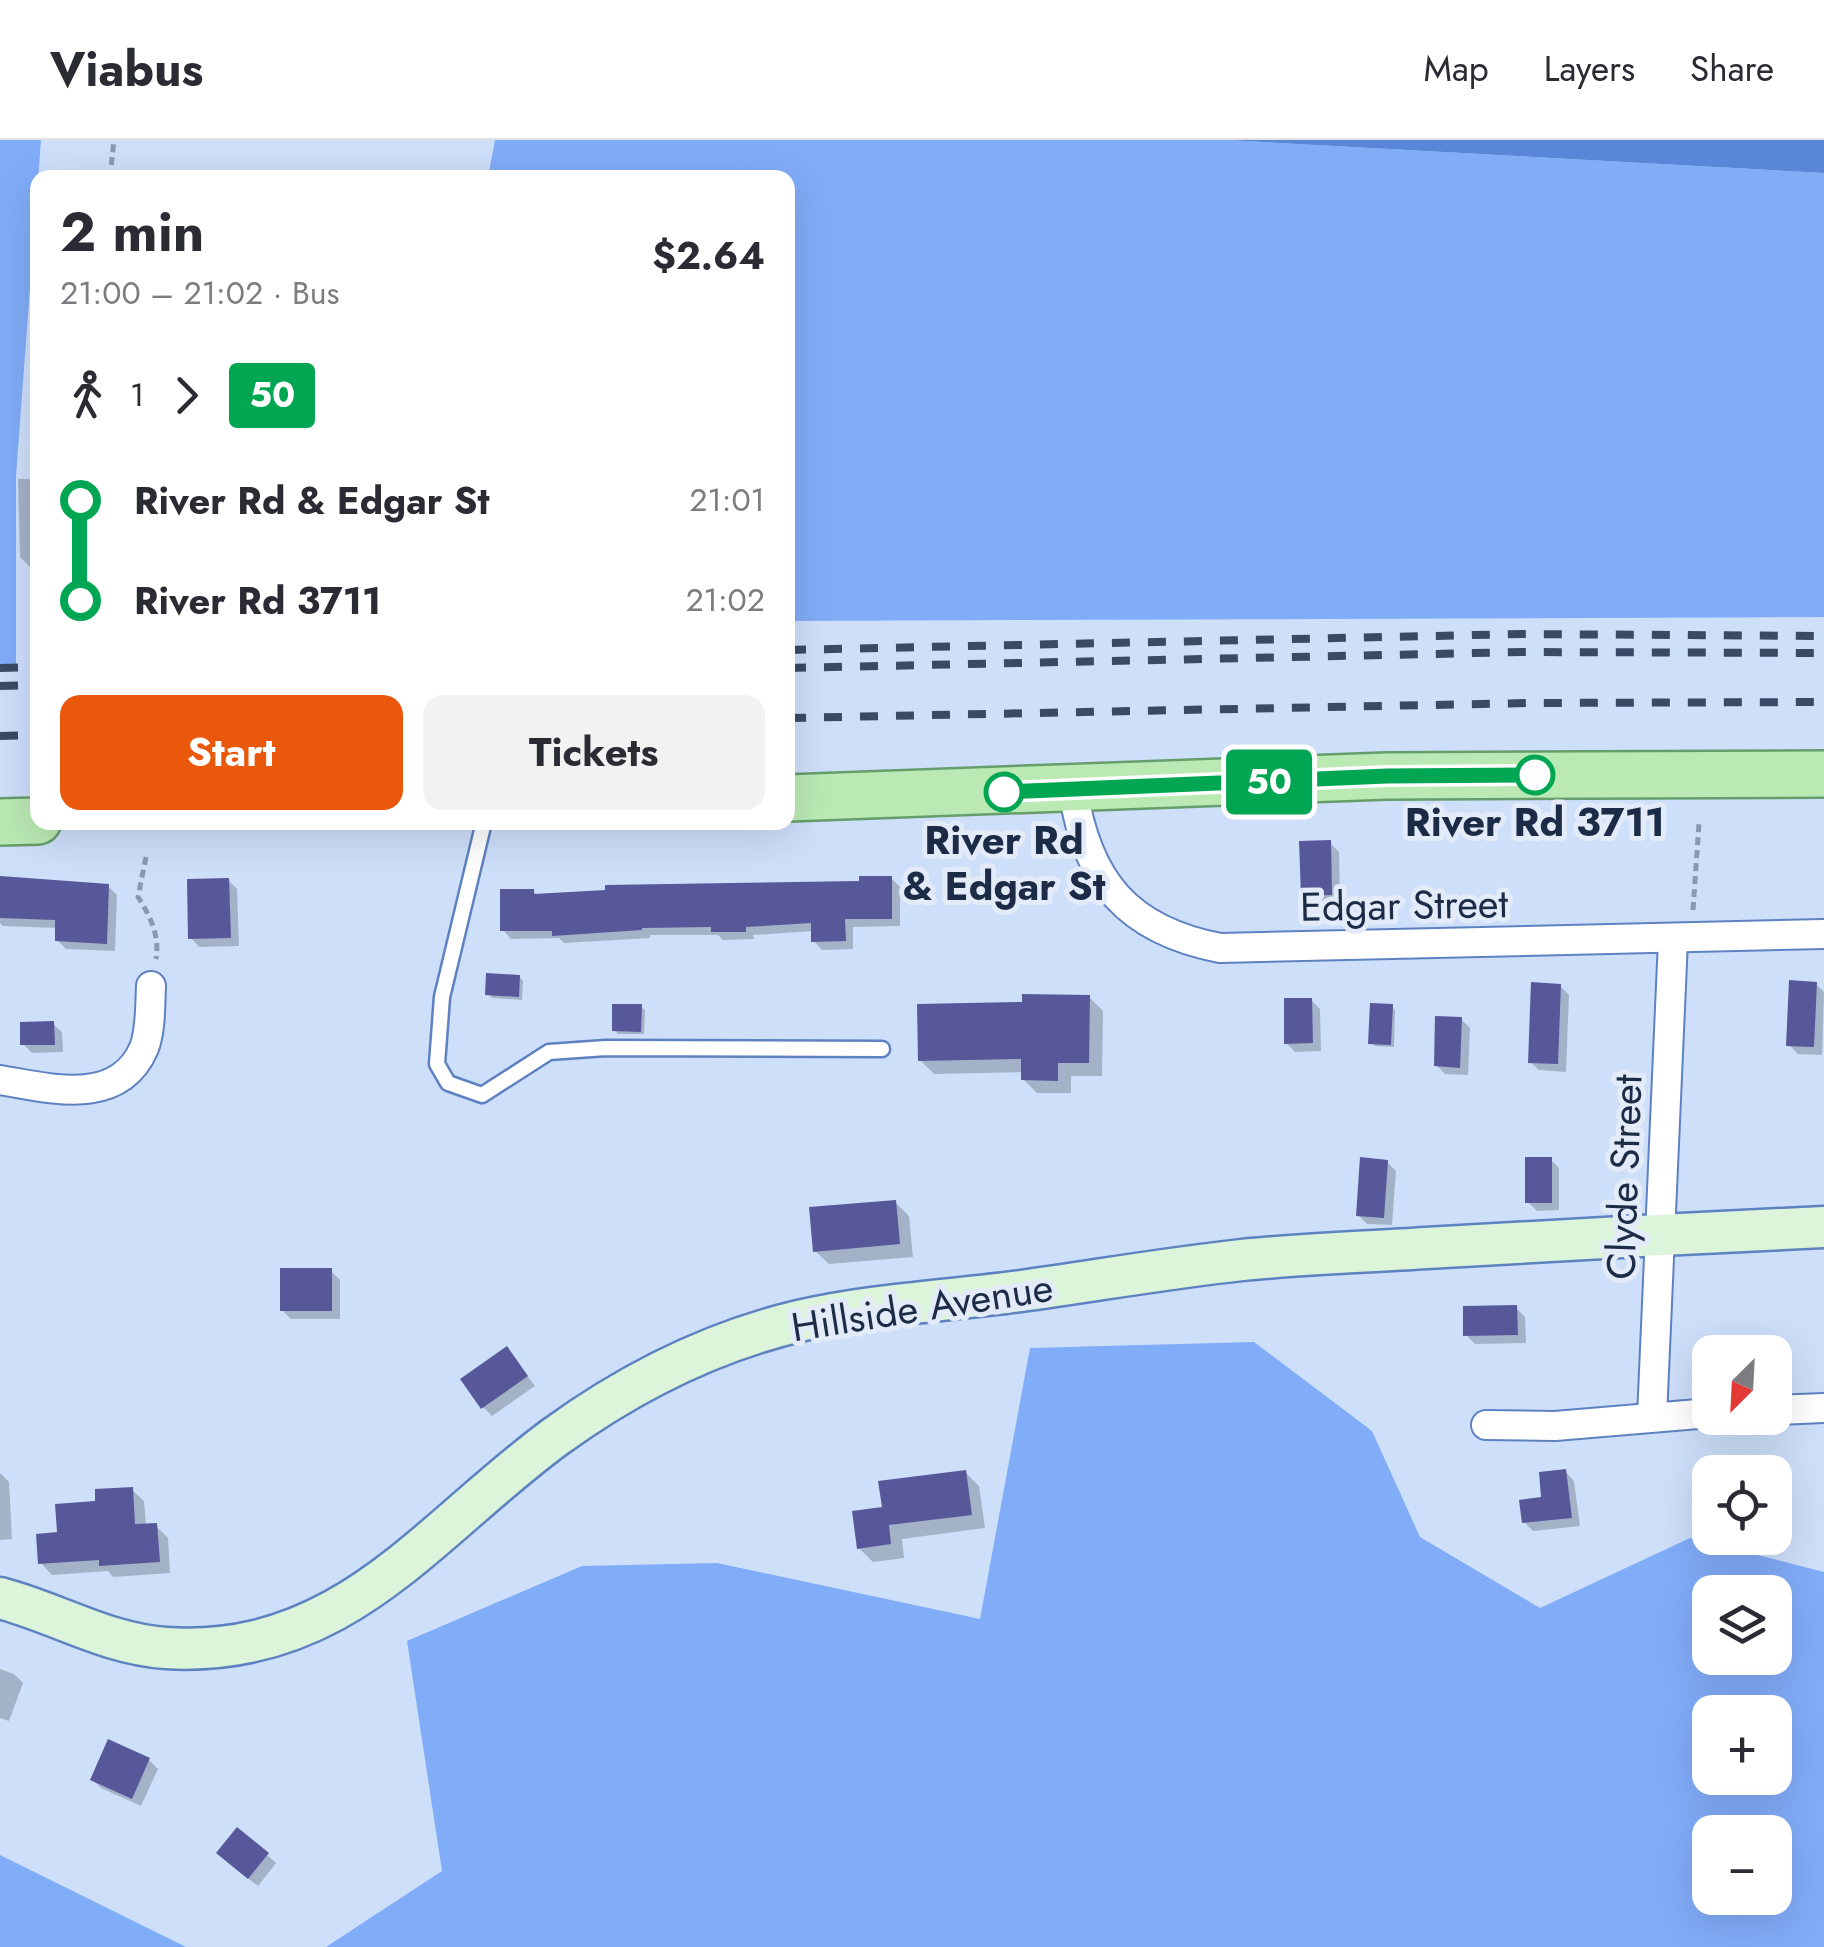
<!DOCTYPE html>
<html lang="en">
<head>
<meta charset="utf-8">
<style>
	body { margin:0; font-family:Jost,sans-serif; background:#f2f2f3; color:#2b2b33; height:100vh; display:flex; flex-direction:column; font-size:38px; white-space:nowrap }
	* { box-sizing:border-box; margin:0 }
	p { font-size:32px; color:#7c7c81 }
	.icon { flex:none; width:55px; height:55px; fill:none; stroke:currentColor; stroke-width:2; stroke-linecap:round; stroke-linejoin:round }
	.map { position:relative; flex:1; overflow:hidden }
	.details { position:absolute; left:30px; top:30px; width:765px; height:660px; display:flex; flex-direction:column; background:#fff; border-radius:20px; box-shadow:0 10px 40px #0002 }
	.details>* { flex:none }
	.badge { padding:0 20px; border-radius:8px; font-size:35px; line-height:65px }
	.needle { width:65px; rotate:204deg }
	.fabs { position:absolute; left:1692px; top:1195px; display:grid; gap:20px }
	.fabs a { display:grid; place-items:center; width:100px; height:100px; border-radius:20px; background:#fff; box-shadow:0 10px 40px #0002; font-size:50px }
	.map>.badge { position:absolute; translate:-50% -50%; box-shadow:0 0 0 5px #fff }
	.legs { display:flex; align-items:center; gap:15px; height:110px; padding:0 30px; font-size:32px }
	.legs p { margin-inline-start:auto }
	.overview { display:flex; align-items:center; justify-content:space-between; height:170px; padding:0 30px }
	h1 { font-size:55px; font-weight:700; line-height:75px }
	.button { display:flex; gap:20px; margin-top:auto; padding:20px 30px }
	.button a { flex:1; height:115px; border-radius:20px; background:#ea580c; color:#fff; font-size:40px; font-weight:700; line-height:115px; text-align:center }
	.button a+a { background:#f2f2f3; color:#2b2b33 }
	ul { padding:0 30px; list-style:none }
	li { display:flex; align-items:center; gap:35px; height:100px; font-size:38px }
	li i { display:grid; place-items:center; width:15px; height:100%; margin:0 12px; background:currentColor }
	li i::after { content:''; width:25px; height:25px; margin:-12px; border:8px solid; border-radius:50%; background:#fff }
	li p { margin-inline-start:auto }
	li:first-child i { background:linear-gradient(#0000 50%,currentColor 0) }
	li:last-child i { background:linear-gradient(currentColor 50%,#0000 0) }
	header { display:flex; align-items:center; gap:60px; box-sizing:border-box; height:140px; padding:0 50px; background:#fff; border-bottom:2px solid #e1e1e2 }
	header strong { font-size:48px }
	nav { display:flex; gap:55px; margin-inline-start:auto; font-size:35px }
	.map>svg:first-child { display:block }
	.green { fill:#81acf8; fill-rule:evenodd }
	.water { fill:#5987d8 }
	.shadow { fill:#0003 }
	.building { fill:#57589a }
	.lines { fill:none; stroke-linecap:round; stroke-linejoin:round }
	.lane-casing { stroke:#5e82c1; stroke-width:19 }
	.street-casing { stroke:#5e82c1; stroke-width:32 }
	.secondary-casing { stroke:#5e82c1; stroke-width:45 }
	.primary-casing { stroke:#659d6c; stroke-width:50 }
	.path { stroke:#8999b4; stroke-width:5; stroke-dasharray:8 5; stroke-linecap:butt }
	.lane { stroke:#fff; stroke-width:14 }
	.street { stroke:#fff; stroke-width:28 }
	.secondary { stroke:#dcf4d9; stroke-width:40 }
	.primary { stroke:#bae9b3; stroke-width:45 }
	.rail { stroke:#3a4a65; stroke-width:8; stroke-dasharray:18 18; stroke-linecap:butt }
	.line-1-casing { stroke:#fff; stroke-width:22 }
	.line-1 { stroke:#00a651; stroke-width:15 }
	.stop-1-dot { fill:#fff; stroke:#00a651; stroke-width:5 }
	.labels { text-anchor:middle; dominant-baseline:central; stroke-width:10; stroke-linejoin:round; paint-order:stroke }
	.stop-label { font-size:40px; font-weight:bold; fill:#1c2b46; stroke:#e3ebf9 }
	.street-label { font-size:40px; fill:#1c2b46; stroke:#e3ebf9 }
</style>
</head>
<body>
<header>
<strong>Viabus</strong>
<nav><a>Map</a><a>Layers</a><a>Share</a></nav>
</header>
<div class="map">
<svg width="1824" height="1807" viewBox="0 0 1824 1807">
	<rect width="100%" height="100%" fill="#cedffa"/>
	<!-- green -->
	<g class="green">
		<polygon points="0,0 41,0 16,336 16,527 0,528"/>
		<polygon points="495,0 1227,0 1824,33 1824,477 788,481 788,38 488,37"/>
		<path d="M1254,1202L1372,1291L1420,1397L1540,1468L1690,1398L1824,1432V1807H326L442,1731L407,1501L582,1426L717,1423L980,1479L1030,1208ZM1710,1452H1775V1518H1710ZM1710,1572H1775V1638H1710ZM1710,1692H1775V1758H1710Z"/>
		<polygon points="0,1715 186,1807 0,1807"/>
	</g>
	<!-- water -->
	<polygon class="water" points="1227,0 1824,0 1824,33"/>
	<!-- shadow -->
	<g class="shadow">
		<polygon points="18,339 38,339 38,435 20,417"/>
		<polygon points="1330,703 1339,712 1340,763 1312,764 1304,755"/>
		<polygon points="891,738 900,747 900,786 853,787 853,809 822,810 814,801 813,791 753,795 754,799 723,800 718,795 650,795 650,798 564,803 559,798 511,799 503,790 533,751 538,756 861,743"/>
		<polygon points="0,739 108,746 117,755 115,811 66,809 57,800 58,788 3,786 0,783"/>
		<polygon points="228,740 237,749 239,806 199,807 191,798"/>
		<polygon points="519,837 523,841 522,860 492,858 488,854"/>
		<polygon points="1816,844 1824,852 1822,915 1798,914 1789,905"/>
		<polygon points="1560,846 1569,855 1566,932 1539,930 1530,922"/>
		<polygon points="1089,857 1103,871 1102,936 1071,936 1071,953 1037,953 1023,939 1024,932 934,934 920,920 1024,864"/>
		<polygon points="1311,860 1320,869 1321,911 1295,912 1286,903"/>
		<polygon points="1392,866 1395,870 1394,907 1375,906 1371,903"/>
		<polygon points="641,867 645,870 644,894 618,894 614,890"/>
		<polygon points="1461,879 1470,888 1468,935 1445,934 1436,925"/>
		<polygon points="53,884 62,892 63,912 32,913 23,904"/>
		<polygon points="1551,1020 1559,1028 1559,1070 1537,1071 1528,1062"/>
		<polygon points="1387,1022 1396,1031 1392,1085 1367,1084 1358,1075"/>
		<polygon points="895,1062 909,1076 913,1117 829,1124 815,1111"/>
		<polygon points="331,1131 340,1140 340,1179 291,1179 282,1170"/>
		<polygon points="1516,1168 1525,1177 1526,1203 1475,1204 1466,1195"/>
		<polygon points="507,1209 535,1246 492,1276 483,1267"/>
		<polygon points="965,1332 979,1346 985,1388 902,1399 904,1418 873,1422 859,1408 884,1369"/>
		<polygon points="1566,1332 1574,1341 1580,1386 1533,1391 1524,1382"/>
		<polygon points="0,1333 9,1342 12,1399 0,1400"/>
		<polygon points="132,1350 144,1361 146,1386 156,1386 168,1398 170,1433 113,1437 108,1431 52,1435 41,1423 59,1394 98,1363"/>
		<polygon points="0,1529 14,1534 23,1543 9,1581 0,1578"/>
		<polygon points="149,1620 158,1629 141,1666 101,1648 93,1640"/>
		<polygon points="267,1715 276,1723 258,1746 227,1722"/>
	</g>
	<!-- building -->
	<g class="building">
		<polygon points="1331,700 1332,755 1301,756 1299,701"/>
		<polygon points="0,736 109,744 107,804 55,801 55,780 0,778"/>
		<polygon points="859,736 892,736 892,779 845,779 846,801 811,802 811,783 746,787 746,792 711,792 711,787 642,788 642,790 552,796 552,791 500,791 500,749 534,749 534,754 605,750 605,745 859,741"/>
		<polygon points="229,738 231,798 188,799 187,739"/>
		<polygon points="486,833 520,835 519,857 485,855"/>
		<polygon points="1789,840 1817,842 1814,907 1786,906"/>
		<polygon points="1531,842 1561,844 1558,924 1528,923"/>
		<polygon points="1022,854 1090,855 1089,923 1058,923 1058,941 1021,940 1021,919 918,921 917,864 1022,862"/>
		<polygon points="1284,858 1312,858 1313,903 1284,904"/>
		<polygon points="1370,863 1393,864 1391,905 1368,904"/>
		<polygon points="612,864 642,864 641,892 612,891"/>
		<polygon points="1435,876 1462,877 1460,928 1434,926"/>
		<polygon points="54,881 55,905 20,905 20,882"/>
		<polygon points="1360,1017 1388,1020 1384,1078 1356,1076"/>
		<rect x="1525" y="1017" width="27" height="46"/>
		<polygon points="896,1060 900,1104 813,1112 809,1067"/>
		<rect x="280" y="1128" width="52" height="43"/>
		<polygon points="1517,1165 1518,1195 1463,1196 1463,1166"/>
		<polygon points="507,1206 528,1236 481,1269 460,1239"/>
		<polygon points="1566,1329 1572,1378 1522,1383 1519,1360 1541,1357 1539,1332"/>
		<polygon points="966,1330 972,1375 889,1385 891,1404 857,1409 852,1371 882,1367 878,1341"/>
		<polygon points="133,1347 135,1384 157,1383 160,1422 99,1426 99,1420 38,1424 36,1394 57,1392 55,1364 95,1361 95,1349"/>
		<polygon points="108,1599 150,1618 132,1659 90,1640"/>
		<polygon points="237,1687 269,1713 248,1739 216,1713"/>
	</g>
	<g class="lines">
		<!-- lane casing -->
		<g class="lane-casing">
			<polyline id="lane" points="484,682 442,857 437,924 448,943 482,955 549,912 606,908 882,909"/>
		</g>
		<!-- street casing -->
		<g class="street-casing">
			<g id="street">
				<path d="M1073,650C1087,741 1127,790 1220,808L1824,794"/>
				<path d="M0,940C50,948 118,968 144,908C151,890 150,865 151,846"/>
				<polyline points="1775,1270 1824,1268"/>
				<polyline points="1652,1277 1673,800"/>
				<polyline points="1486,1285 1555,1286 1710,1273"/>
			</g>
		</g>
		<!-- secondary casing -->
		<g class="secondary-casing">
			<path id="secondary" d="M0,1458C57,1473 106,1504 166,1508C343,1519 427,1391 555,1297C628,1244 711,1202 799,1181C872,1164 946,1161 1021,1151C1094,1141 1168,1128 1242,1120C1303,1114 1365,1112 1426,1108C1559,1100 1691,1093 1824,1087"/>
		</g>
		<!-- primary casing -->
		<g class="primary-casing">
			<g id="primary">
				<polyline points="788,658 1387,636 1824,634"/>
				<polyline points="0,682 38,681"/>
			</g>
		</g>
		<!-- path -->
		<g class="path">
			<polyline points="110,38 114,0"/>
			<path d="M146,717L138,757C150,776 160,795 156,819"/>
			<polyline points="1693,770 1699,683"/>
		</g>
		<!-- lane -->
		<use href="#lane" class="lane"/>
		<!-- street -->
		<use href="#street" class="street"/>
		<!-- secondary -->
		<use href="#secondary" class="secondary"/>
		<!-- primary -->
		<use href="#primary" class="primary"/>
		<!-- rail -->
		<g class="rail">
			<polyline points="788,510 1523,494 1824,496"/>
			<polyline points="0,528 38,527"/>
			<polyline points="788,528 1523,512 1824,513"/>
			<polyline points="0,546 38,545"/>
			<polyline points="788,578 1529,563 1824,562"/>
			<polyline points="0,596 38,595"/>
		</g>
	</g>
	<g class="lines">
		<!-- line-1 casing -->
		<g class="line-1-casing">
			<polyline id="line-1" points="1004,652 1387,636 1535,635"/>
		</g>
		<!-- line-1 -->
		<use href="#line-1" class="line-1"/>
	</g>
	<!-- markers -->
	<g class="stop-1-dot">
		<circle cx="1535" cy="635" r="18"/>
		<circle cx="1004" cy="652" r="18"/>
	</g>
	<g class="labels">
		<!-- stop labels -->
		<g class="stop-label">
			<text x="1535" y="682">River Rd 3711</text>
			<text x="1004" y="700">River Rd<tspan x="1004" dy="46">&amp; Edgar St</tspan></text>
		</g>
		<!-- street labels -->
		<g class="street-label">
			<text transform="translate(1404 765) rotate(-1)">Edgar Street</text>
			<text transform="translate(1624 1037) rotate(-88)">Clyde Street</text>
			<text transform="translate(922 1167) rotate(-9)">Hillside Avenue</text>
		</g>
	</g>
</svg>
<div class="fabs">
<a><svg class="needle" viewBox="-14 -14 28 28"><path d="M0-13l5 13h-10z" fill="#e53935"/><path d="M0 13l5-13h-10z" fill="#7c7c81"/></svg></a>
<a><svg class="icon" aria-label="locate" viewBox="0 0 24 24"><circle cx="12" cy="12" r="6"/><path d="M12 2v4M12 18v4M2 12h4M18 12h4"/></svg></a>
<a><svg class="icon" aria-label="layers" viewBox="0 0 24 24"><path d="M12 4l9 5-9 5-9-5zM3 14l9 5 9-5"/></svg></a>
<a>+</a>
<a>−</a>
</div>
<b class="badge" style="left:1269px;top:642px;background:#00a651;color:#fff">50</b>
<section class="details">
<div class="overview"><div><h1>2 min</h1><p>21:00 – 21:02 · Bus</p></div><b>$2.64</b></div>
<div class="legs"><svg class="icon" aria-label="walk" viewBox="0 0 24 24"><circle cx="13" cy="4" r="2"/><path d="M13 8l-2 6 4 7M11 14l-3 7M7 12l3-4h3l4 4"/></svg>1<svg class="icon" aria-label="forward" viewBox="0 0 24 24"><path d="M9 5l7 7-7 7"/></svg><b class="badge" style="background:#00a651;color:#fff">50</b></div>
<ul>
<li><i style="color:#00a651"></i><b>River Rd &amp; Edgar St</b><p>21:01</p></li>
<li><i style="color:#00a651"></i><b>River Rd 3711</b><p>21:02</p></li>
</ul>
<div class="button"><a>Start</a><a>Tickets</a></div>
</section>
</div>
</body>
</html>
